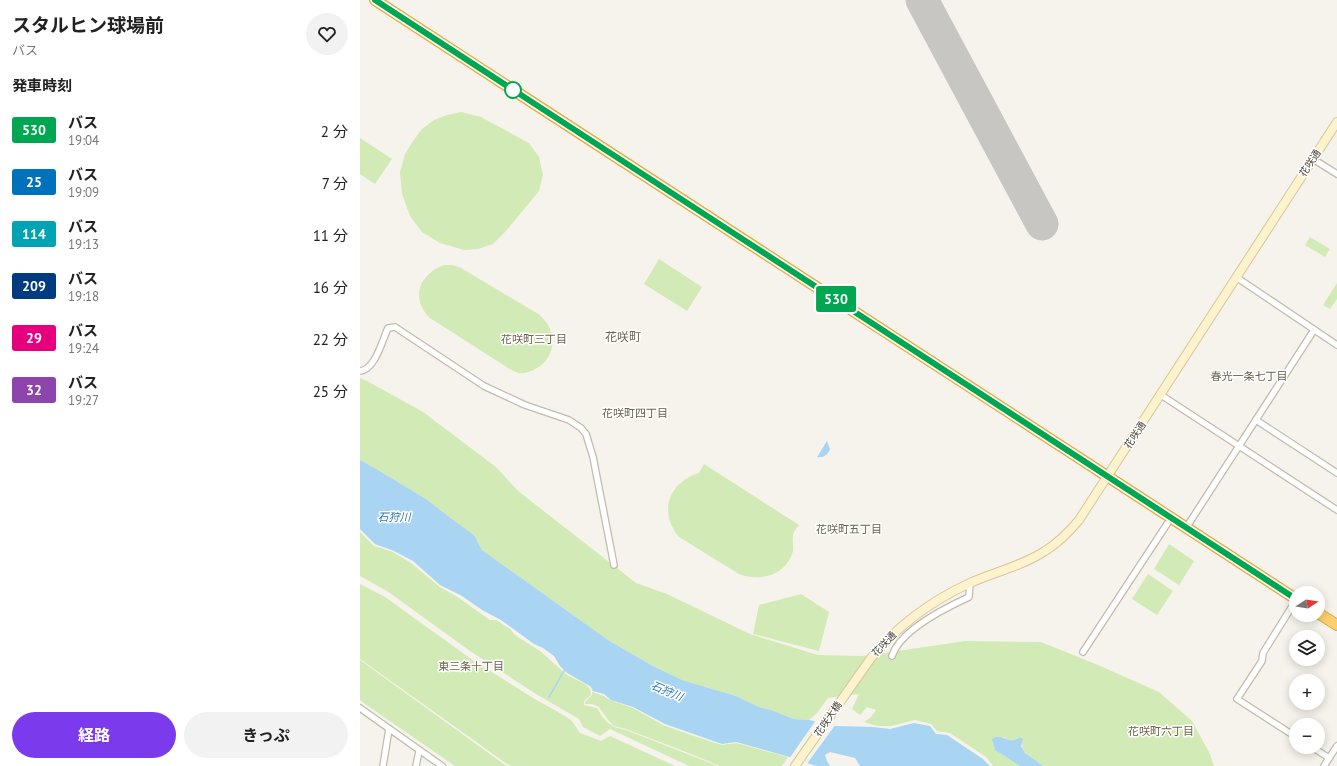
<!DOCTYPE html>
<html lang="ja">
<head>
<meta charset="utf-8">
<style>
	body { margin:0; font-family:"PT Sans","Noto Sans JP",sans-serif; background:#f2f2f2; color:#222; height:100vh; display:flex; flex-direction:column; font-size:15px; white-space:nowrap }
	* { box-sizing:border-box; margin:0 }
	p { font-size:13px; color:#767676 }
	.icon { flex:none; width:22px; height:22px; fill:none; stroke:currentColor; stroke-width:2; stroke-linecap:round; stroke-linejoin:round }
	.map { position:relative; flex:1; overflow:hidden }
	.details { display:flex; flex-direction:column; background:#fff; width:360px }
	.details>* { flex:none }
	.badge { padding:0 8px; border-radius:3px; font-size:14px; line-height:26px }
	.needle { width:26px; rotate:78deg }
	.buttons { position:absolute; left:929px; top:586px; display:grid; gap:8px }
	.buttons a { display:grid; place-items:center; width:36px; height:36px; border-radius:50%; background:#fff; box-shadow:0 2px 10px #0003; font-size:20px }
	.map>.badge { position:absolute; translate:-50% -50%; box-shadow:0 0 0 2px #fff }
	h2 { padding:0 12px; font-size:15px; line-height:36px }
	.round { display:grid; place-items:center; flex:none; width:42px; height:42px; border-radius:21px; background:#f2f2f2 }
	.head { display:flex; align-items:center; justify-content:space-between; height:68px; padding:0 12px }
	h1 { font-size:19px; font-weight:700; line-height:30px }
	.action { display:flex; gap:8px; margin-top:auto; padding:8px 12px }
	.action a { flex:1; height:46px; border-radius:24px; background:#7c3aed; color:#fff; font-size:16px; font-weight:700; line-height:46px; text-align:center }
	.action a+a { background:#f2f2f2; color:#222 }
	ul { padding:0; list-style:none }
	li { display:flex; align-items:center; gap:12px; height:52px; padding:0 12px }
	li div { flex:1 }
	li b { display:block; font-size:15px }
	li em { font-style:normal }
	li .badge { min-width:44px; font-weight:700; text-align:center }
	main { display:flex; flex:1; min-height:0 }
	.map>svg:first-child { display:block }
	.green { fill:#d2eab5 }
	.water { fill:#a9d4f2 }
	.pier { fill:#f6f3ec }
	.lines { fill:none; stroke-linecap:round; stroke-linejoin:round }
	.stream { stroke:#a9d4f2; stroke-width:1.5 }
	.runway { stroke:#c8c6c3; stroke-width:33 }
	.street-casing { stroke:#c2bbae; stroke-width:8 }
	.secondary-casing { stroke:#d6c79b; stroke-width:10 }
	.highway-casing { stroke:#e0a43c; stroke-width:12 }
	.street { stroke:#fff; stroke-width:5.5 }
	.secondary { stroke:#fff3cd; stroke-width:8 }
	.highway { stroke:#ffcf6e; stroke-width:10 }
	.line-casing { stroke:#fff; stroke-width:9 }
	.line { stroke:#00a651; stroke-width:6 }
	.stop-dot { fill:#fff; stroke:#00a651; stroke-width:2 }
	.labels { text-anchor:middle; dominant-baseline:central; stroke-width:3; stroke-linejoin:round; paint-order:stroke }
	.street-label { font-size:10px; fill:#4b4439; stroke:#fff }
	.neighbourhood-label { font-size:11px; fill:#6e6250; stroke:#fff }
	.water-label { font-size:11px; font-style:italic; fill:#2e7ab2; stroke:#fff }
	.quarter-label { font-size:12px; fill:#6e6250; stroke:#fff }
</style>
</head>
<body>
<main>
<section class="details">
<div class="head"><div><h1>スタルヒン球場前</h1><p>バス</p></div><a class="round"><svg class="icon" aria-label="heart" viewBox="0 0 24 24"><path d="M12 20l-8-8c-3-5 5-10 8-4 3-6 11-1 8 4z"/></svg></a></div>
<h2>発車時刻</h2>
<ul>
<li><span class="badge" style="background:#00a651;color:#fff">530</span><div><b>バス</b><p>19:04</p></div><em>2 分</em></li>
<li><span class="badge" style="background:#0072bc;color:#fff">25</span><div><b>バス</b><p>19:09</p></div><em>7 分</em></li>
<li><span class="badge" style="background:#00a3b4;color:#fff">114</span><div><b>バス</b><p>19:13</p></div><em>11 分</em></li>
<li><span class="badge" style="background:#003b80;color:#fff">209</span><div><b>バス</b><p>19:18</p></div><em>16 分</em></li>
<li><span class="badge" style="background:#e6007e;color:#fff">29</span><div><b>バス</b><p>19:24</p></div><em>22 分</em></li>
<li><span class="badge" style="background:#8e44ad;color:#fff">32</span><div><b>バス</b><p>19:27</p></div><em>25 分</em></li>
</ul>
<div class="action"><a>経路</a><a>きっぷ</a></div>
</section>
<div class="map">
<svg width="977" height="766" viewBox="0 0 977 766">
	<rect width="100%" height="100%" fill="#f6f3ec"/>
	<!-- green -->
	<g class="green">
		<polygon points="101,112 121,117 169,143 179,157 183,175 179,191 145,232 133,244 118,249 104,250 80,243 62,232 50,216 42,194 40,172 45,154 53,141 62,129 74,120 87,115"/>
		<polygon points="0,138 32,159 15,184 0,174"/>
		<polygon points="950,237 970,249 965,257 945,245"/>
		<polygon points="299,259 342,287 327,311 284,284"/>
		<path d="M84,265H93L101,268L180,315C182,318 186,321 188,325C197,339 192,360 177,368C172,371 165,374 159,373C154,372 149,369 145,366L70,318C50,299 59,274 84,265Z"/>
		<polygon points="977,283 977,299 970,309 963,305"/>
		<path d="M0,378L9,382L63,412L136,467L158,491L276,583L307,594L390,634L458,655L504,656L605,641L681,642L738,665L799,692L832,721L850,754L854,766H683C672,758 660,754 662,739L660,737C653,742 651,741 643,737L635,750L660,766H633L626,757L590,733L577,731L571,724L555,720L531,726H517L504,722L511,717L516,710L507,707L500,715L492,709L499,694L468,698L457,713L449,720L433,719L414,711L399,707L376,696L322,680L291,665L248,640L122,550L114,535L92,519L66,499L18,470L0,460Z"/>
		<path d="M344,464L439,525C437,528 433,532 433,536C432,541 434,546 433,551C426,576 400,582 379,574L319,537C298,512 309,482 339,473Z"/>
		<path d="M0,532L14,546L33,552L51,563L81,588L96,596L130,620H136L150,629L155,635L180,651L207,675L225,684L230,689L231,695L224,701V705L237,708C245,722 250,727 266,730L358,766H329L250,729L240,736L223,727L219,719L176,694L110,651L27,591L0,576Z"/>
		<polygon points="809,544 834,561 819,585 794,569"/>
		<polygon points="788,574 813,591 797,615 772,599"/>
		<polygon points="0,584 25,597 114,661 173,698 205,716 212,721 220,733 241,741 250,736 315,766 151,766 147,764 0,659"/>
		<polygon points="441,594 469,612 459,651 393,634 399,605"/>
		<polygon points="0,660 145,765 148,766 95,766 8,706 0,700"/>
		<polygon points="232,692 244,696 250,700 273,708 303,725 331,735 362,745 376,743 428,757 422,766 360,766 326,752 266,729 254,726 248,720 239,707 232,704 225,704 225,702 232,695"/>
	</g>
	<!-- water -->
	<g class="water">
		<path d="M467,441L470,449C468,455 463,458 457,457Z"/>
		<polygon points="0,460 18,470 66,499 92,519 114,535 122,550 248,640 291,665 322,680 376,696 399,707 414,711 433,719 449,720 476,726 513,727 530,729 554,723 570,726 576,734 587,735 623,759 630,766 500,766 495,758 470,752 465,755 467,761 470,766 457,766 450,764 426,756 376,742 362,744 305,724 273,707 251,700 244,694 233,691 231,687 228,685 207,673 200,666 194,656 183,648 174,644 141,620 122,610 102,596 80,585 53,561 34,551 15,544 0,529"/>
		<path d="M635,737C648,736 649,745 660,737L663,739L661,746L665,753L683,766H660L635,750L632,739Z"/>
	</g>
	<!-- pier -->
	<polygon class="pier" points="456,720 476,724 446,765 429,759"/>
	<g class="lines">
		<!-- stream -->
		<polyline class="stream" points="189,697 205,669"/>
		<!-- runway -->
		<polyline class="runway" points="562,0 682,224"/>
		<!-- street casing -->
		<g class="street-casing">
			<g id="street">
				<polyline points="953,159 977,174"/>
				<polyline points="876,277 977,345"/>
				<path d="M0,371C15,370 22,341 28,328L35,327L124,386L165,405L209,420L221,428L226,434L233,457L254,565"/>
				<polyline points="801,395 977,510"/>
				<polyline points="896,420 977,473"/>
				<polyline points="826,528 954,330"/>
				<polyline points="936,600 903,653 902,661 877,699 936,737"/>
				<polyline points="723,652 811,518"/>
				<path d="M532,656C540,630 585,608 609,597L610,583"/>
				<polyline points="0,708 82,766"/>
				<polyline points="952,747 969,758"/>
				<polyline points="23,766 29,729"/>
				<polyline points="56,766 59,751"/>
				<polyline points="964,766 977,746"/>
			</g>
		</g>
		<!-- secondary casing -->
		<g class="secondary-casing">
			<path id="secondary" d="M435,766L511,658C538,625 571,601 610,583C635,572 662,566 685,551C698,543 709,532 719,520L977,122"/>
		</g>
		<!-- highway casing -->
		<g class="highway-casing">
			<g id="highway">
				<polyline points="15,0 936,599"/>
				<polyline points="958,613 977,625"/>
			</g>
		</g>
		<!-- street -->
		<use href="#street" class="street"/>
		<!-- secondary -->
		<use href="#secondary" class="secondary"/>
		<!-- highway -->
		<use href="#highway" class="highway"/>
	</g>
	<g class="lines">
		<!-- line casing -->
		<g class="line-casing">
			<polyline id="line" points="15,0 936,599"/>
		</g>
		<!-- line -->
		<use href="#line" class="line"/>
	</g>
	<!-- markers -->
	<circle class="stop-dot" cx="153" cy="90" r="8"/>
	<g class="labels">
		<!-- street labels -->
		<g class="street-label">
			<text transform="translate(950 163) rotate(-57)">花咲通</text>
			<text transform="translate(775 435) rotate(-57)">花咲通</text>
			<text transform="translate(524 644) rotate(-47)">花咲通</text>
			<text transform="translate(468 719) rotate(-55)">花咲大橋</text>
		</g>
		<!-- neighbourhood labels -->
		<g class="neighbourhood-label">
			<text x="174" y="339">花咲町三丁目</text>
			<text x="889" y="376">春光一条七丁目</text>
			<text x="275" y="413">花咲町四丁目</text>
			<text x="489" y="529">花咲町五丁目</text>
			<text x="111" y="666">東三条十丁目</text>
			<text x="801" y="731">花咲町六丁目</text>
		</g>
		<!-- water labels -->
		<g class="water-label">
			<text x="34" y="517">石狩川</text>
			<text transform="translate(307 691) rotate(23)">石狩川</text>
		</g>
		<!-- quarter labels -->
		<g class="quarter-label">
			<text x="263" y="336">花咲町</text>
		</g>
	</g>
</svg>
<div class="buttons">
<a><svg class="needle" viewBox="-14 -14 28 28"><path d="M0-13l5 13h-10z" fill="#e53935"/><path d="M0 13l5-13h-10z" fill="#767676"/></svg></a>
<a><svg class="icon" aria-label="layers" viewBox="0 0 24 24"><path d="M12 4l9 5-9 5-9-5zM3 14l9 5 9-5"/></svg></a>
<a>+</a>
<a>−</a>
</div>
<b class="badge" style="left:476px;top:299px;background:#00a651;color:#fff">530</b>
</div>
</main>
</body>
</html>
